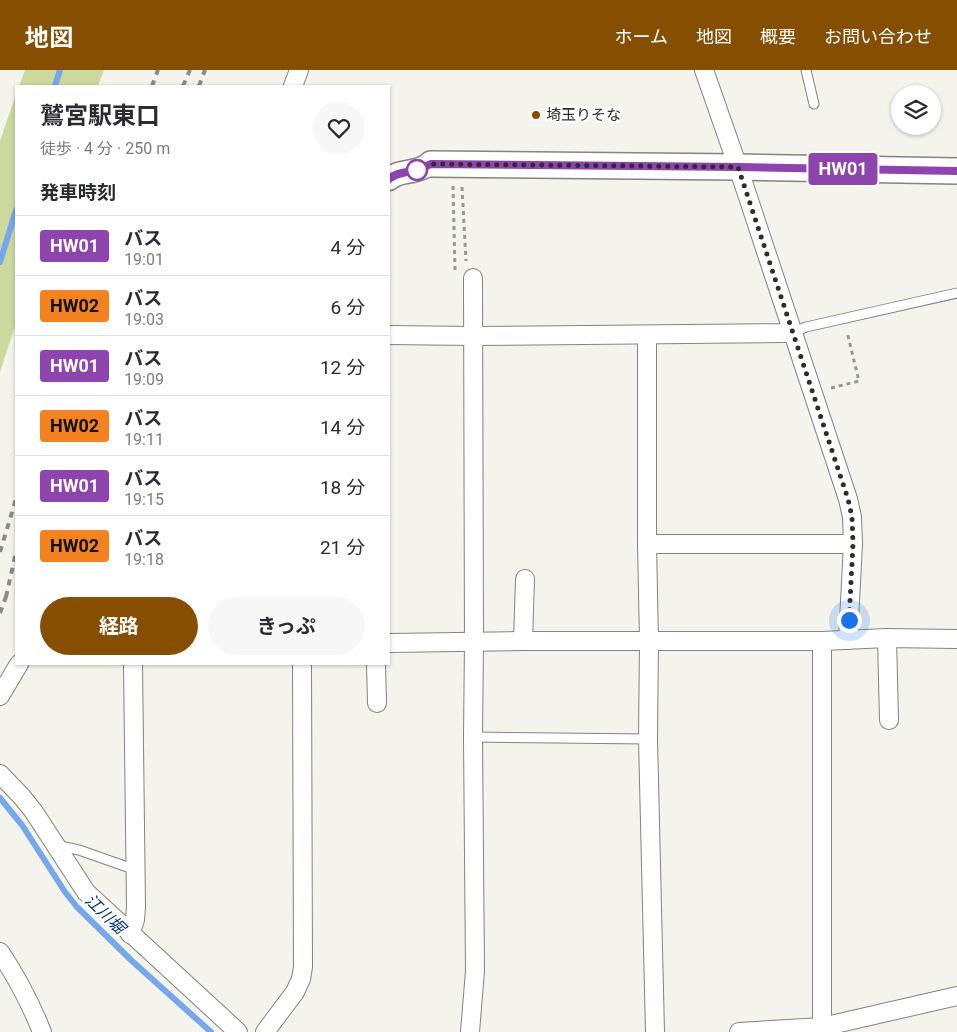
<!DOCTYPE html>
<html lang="ja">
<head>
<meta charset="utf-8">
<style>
	body { margin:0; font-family:Roboto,"Noto Sans JP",sans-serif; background:#f7f7f7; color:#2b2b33; height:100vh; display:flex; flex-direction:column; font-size:19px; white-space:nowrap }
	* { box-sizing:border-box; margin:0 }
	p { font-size:16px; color:#7c7c81 }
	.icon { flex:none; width:28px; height:28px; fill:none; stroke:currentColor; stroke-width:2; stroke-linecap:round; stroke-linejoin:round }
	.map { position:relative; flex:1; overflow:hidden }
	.panel { position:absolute; left:15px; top:15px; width:375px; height:580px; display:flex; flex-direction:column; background:#fff; border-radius:0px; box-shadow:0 1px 4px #0004 }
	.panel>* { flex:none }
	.badge { padding:0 10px; border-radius:4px; font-size:18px; line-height:32px }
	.fabs { position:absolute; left:891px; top:15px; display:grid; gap:10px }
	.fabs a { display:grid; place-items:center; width:50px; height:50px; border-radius:50%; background:#fff; box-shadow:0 1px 4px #0004; font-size:25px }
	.you { position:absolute; width:25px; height:25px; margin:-12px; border:4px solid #fff; border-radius:50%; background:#1a73e8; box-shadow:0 0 0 8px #1a73e833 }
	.map>.badge { position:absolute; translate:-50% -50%; box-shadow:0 0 0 2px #fff }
	h2 { padding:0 25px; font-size:19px; line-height:45px }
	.round { display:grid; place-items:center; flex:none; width:52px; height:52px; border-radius:26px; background:#f7f7f7 }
	.overview { display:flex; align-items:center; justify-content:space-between; height:85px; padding:0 25px }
	h1 { font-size:24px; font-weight:700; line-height:38px }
	.button { display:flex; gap:10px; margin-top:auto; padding:10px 25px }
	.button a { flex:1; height:58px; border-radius:30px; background:#864e00; color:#fff; font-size:20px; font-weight:700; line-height:58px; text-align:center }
	.button a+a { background:#f7f7f7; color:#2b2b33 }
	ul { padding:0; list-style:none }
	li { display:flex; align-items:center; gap:15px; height:60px; padding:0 25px; border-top:1px solid #e1e1e2 }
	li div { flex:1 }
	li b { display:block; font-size:19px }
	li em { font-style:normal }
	li .badge { min-width:55px; font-weight:700; text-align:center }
	header { display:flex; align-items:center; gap:30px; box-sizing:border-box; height:70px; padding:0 25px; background:#864e00; color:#fff }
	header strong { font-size:24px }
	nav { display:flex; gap:28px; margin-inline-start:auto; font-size:18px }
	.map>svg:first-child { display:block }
	.green { fill:#cbd99e }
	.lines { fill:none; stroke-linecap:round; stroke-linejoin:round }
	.stream { stroke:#76a7ea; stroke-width:6 }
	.service-casing { stroke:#84837d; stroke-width:11 }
	.minor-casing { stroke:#84837d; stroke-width:20 }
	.tertiary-casing { stroke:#84837d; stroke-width:25 }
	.secondary-casing { stroke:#84837d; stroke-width:28 }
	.path { stroke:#989792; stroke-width:3; stroke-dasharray:4 4; stroke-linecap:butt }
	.service { stroke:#fff; stroke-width:9 }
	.minor { stroke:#fff; stroke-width:18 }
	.tertiary { stroke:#fff; stroke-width:22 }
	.secondary { stroke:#fff; stroke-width:25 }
	.rail { stroke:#8b8a85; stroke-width:4; stroke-dasharray:6 6; stroke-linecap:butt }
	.line-casing { stroke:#fff; stroke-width:11 }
	.line { stroke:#8e44ad; stroke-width:8 }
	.walk { stroke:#2e2d2b; stroke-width:5; stroke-dasharray:0 9 }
	.poi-dot { fill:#864e00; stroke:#fff; stroke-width:2 }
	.stop-dot { fill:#fff; stroke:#8e44ad; stroke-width:2.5 }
	.labels { text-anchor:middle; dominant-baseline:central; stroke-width:5; stroke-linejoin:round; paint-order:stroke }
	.poi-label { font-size:15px; fill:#2e2d2b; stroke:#fff; text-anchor:start }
	.water-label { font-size:16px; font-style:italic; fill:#00316c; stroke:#fff }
</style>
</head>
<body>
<header>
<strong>地図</strong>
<nav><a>ホーム</a><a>地図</a><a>概要</a><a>お問い合わせ</a></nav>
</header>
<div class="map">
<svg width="957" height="962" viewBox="0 0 957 962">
	<rect width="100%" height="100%" fill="#f4f3ec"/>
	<!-- green -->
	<g class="green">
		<polygon points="25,0 104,0 98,16 19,16"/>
		<polygon points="16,24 16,253 0,302 0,71"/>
	</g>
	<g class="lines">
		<!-- stream -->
		<g class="stream">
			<polyline points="55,16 60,0"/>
			<polyline points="0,192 16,140"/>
			<polyline points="0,728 22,755 65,822 77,837 132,891 211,962"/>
		</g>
		<!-- service casing -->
		<g class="service-casing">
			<g id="service">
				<polyline points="806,0 814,34"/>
				<polyline points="793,262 806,257 957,223"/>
				<polyline points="473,667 648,669"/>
				<polyline points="55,775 79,780 136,800"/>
			</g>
		</g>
		<!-- minor casing -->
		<g class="minor-casing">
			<g id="minor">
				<polyline points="704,0 738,97 848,429 852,447 853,474 848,570"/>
				<polyline points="293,16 299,0"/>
				<polyline points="389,265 473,266 783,263 793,262"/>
				<polyline points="647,265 647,474 649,571 648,669 655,962"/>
				<polyline points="647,474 853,474"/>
				<polyline points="887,568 889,650"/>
				<polyline points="523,571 525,509"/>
				<polyline points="389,573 523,571 822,571 887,568 957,569"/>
				<polyline points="376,594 377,633"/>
				<polyline points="0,626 19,594"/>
				<polyline points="0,704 22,727 34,742 86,822 238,962"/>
				<polyline points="130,864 135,850 136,837 133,594"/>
				<path d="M0,882C18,909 30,932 42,962"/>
				<polyline points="822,957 822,571"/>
				<polyline points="265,962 295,922 301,909 303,897 302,594"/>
				<polyline points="470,962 475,901 473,667 474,572 473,208"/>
				<polyline points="739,962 822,957 957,926"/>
			</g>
		</g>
		<!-- tertiary casing -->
		<g class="tertiary-casing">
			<path id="tertiary" d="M389,109C397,102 406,103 416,100C421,99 426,96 431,94"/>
		</g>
		<!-- secondary casing -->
		<g class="secondary-casing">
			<polyline id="secondary" points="431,94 738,97 957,101"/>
		</g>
		<!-- path -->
		<g class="path">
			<polyline points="453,116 455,200"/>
			<polyline points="462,117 466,191"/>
			<polyline points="831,318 859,311 847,262"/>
		</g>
		<!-- service -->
		<use href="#service" class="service"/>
		<!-- minor -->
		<use href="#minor" class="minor"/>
		<!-- tertiary -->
		<use href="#tertiary" class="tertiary"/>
		<!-- secondary -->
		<use href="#secondary" class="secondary"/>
		<!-- rail -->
		<g class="rail">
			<polyline points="152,16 158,0"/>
			<polyline points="183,16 190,0"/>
			<polyline points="199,16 205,0"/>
			<polyline points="0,482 16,429"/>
			<polyline points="6,527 16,482"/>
			<polyline points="0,543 8,521"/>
		</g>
	</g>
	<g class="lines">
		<!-- line casing -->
		<g class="line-casing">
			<path id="line" d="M389,109C397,102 406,103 416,100C421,99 426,96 431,94L738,97L957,101"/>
		</g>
		<!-- line -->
		<use href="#line" class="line"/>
		<!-- walk -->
		<polyline class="walk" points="417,100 431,94 738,97 848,429 852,447 853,474 849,550"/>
	</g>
	<!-- markers -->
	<circle class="poi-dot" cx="536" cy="45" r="5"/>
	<circle class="stop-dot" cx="417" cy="100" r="10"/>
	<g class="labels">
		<!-- poi labels -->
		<g class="poi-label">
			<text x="546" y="45">埼玉りそな</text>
		</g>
		<!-- water labels -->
		<g class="water-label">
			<text transform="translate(105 844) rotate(44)">江川堀</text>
		</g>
	</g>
</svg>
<div class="fabs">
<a><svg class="icon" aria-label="layers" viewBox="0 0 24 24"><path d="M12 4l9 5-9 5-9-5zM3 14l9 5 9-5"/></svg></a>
</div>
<div class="you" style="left:849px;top:550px"></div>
<b class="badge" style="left:843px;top:99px;background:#8e44ad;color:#fff">HW01</b>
<section class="panel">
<div class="overview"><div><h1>鷲宮駅東口</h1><p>徒歩 · 4 分 · 250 m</p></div><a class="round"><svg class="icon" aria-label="heart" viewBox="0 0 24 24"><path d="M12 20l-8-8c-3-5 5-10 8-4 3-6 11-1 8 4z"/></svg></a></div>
<h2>発車時刻</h2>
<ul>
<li><span class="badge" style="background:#8e44ad;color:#fff">HW01</span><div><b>バス</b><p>19:01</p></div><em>4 分</em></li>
<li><span class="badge" style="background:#f58220;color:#111">HW02</span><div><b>バス</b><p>19:03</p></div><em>6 分</em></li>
<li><span class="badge" style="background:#8e44ad;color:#fff">HW01</span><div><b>バス</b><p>19:09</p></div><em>12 分</em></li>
<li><span class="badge" style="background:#f58220;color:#111">HW02</span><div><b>バス</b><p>19:11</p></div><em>14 分</em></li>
<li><span class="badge" style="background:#8e44ad;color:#fff">HW01</span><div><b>バス</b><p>19:15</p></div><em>18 分</em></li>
<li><span class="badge" style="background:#f58220;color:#111">HW02</span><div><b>バス</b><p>19:18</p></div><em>21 分</em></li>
</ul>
<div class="button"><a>経路</a><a>きっぷ</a></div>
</section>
</div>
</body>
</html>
